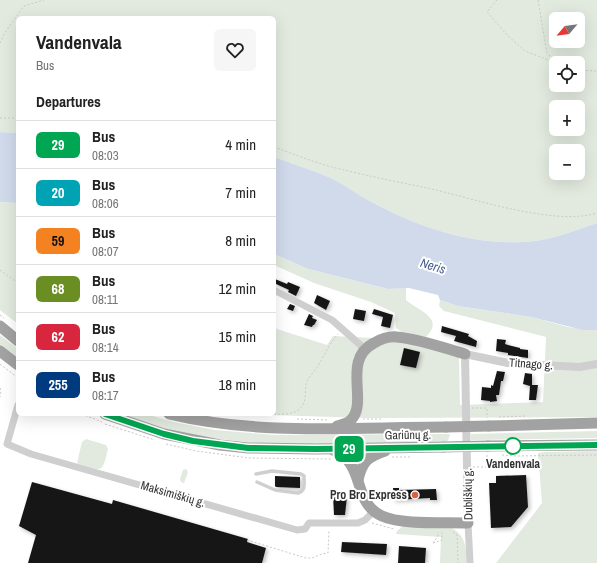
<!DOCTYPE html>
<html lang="en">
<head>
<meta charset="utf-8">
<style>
	body { margin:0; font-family:"Archivo Narrow",sans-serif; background:#f6f6f6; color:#222; height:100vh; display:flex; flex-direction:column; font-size:15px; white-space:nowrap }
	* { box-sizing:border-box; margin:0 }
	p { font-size:13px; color:#767676 }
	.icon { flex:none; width:22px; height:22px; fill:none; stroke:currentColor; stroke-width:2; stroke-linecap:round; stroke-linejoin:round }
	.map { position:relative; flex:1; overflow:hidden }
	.details { position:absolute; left:16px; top:16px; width:260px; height:400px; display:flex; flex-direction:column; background:#fff; border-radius:6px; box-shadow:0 4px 16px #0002 }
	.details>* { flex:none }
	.badge { padding:0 8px; border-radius:6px; font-size:14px; line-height:26px }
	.needle { width:26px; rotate:241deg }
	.fabs { position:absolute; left:549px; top:12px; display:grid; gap:8px }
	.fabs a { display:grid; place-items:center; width:36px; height:36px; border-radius:6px; background:#fff; box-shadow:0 4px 16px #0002; font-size:20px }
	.map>.badge { position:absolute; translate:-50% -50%; box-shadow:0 0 0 2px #fff }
	h2 { padding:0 20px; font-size:15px; line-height:36px }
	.round { display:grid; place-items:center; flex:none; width:42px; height:42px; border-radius:6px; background:#f6f6f6 }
	.summary { display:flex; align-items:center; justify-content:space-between; height:68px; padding:0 20px }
	h1 { font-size:19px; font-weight:700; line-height:30px }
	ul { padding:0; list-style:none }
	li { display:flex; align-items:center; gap:12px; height:48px; padding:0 20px; border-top:1px solid #e0e0e0 }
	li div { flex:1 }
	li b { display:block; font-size:15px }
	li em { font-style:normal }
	li .badge { min-width:44px; font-weight:700; text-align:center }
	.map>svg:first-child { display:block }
	.green { fill:#e2eadf; fill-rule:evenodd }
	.water { fill:#d0daeb }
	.building { fill:#191919; filter:url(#shadow) }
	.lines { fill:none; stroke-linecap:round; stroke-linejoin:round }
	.path { stroke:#c9c9c9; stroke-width:1; stroke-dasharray:2 2; stroke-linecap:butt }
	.service { stroke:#cfcfcf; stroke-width:3.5 }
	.minor { stroke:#cfcfcf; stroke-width:7 }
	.tertiary { stroke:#cfcfcf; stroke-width:8 }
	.trunk { stroke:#a2a2a2; stroke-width:11 }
	.trunk-bridge { stroke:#a2a2a2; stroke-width:11 }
	.line-casing { stroke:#fff; stroke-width:9 }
	.line { stroke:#00a651; stroke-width:6 }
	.stop-dot { fill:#fff; stroke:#00a651; stroke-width:2 }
	.poi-dot { fill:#d96145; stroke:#fff; stroke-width:1.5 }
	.labels { text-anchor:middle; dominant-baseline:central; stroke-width:4; stroke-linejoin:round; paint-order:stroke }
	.street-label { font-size:12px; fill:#323232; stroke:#fff }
	.stop-label { font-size:12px; font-weight:bold; fill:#323232; stroke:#fff }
	.poi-label { font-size:12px; font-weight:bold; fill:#323232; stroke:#fff; text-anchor:end }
	.water-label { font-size:13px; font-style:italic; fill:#455f90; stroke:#fff }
</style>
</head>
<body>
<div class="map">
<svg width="597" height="563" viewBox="0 0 597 563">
	<defs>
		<filter id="shadow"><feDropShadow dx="2" dy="2" stdDeviation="2" flood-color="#0004"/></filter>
	</defs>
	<rect width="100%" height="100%" fill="#fff"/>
	<!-- green -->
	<g class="green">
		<path d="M0,0H597V223C573,231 549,241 524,242C469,245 415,226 368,200C355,193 344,184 331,178C312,170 293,164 274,157V18H18V133L0,132ZM556,19H578V41H556ZM556,63H578V85H556ZM556,107H578V129H556ZM556,151H578V173H556Z"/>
		<polygon points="0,202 18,203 18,324 0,310"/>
		<path d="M274,254L308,269L388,289L406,288V300C417,310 446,318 426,337C414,336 405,335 396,328L395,313L371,302L314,283L274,265Z"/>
		<polygon points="440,300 458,306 531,317 568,327 593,330 597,330 597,417 366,418 242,414 274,414 274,328 327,345 333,336 393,339 459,356 460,405 543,402 546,337 444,311 439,306"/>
		<polygon points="0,335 18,349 18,359 0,346"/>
		<path d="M122,414H145L174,422L214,430L275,435L450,434L448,441C341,443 224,456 122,414Z"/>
		<polygon points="597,431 597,438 471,440 471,434"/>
		<path d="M86,439L106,445L108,449C102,474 103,471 79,464L77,463L82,442Z"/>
		<polygon points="597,451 597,563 496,563 542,503 538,453 544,452"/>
		<polygon points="186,469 188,472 184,483 181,482 180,479 183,470"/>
		<path d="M402,527H450C466,535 466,547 467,563H440L441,537L396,534L397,531Z"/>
	</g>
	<!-- water -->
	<g class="water">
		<polygon points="0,132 18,133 18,203 0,202"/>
		<path d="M274,157C293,164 312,170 331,178C344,184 355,193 368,200C415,226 469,245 524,242C549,241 573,231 597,223V330H583L531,317L458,306L440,300L438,295L409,288L388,289L308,269L274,254Z"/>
	</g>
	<!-- building -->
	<g class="building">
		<polygon points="275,279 287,284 288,282 300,287 296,296 288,292 289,290 274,283"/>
		<polygon points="317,295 330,301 326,310 314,303"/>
		<polygon points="290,304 295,306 293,311 287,309"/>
		<polygon points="355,309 366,311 364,321 353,319"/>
		<polygon points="374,309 393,315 390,328 381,326 383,317 372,314"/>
		<polygon points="309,314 313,316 312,318 317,320 314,325 313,325 312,327 304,325"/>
		<polygon points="442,326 469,334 468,336 477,341 476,347 454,341 456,336 441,332"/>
		<polygon points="497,339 506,340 505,344 508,345 520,348 520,349 528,350 528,358 508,355 508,353 496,351"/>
		<polygon points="404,348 420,352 416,368 400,365"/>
		<polygon points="497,371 505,372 503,381 501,381 499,395 496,395 497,401 490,402 490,401 481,400 482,387 491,388 491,385 493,386"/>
		<polygon points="525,373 532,374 532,385 538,385 536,400 529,400 530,386 523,384"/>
		<polygon points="526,475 528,507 511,527 491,528 489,483 496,483 496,476"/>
		<polygon points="275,476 300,477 300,488 276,487 275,486"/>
		<polygon points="32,482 112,504 113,500 248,539 247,542 266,548 262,563 28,563 36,535 19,526"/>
		<polygon points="393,488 399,488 399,490 436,489 437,500 430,500 430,498 394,500"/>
		<polygon points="333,495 347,496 345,515 334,515"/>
		<polygon points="342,542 387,544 386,555 341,552"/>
		<polygon points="399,546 426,548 425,563 398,563"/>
	</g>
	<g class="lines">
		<!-- path -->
		<g class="path">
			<polyline points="497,0 487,12 507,35 525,51 556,63"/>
			<polyline points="538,0 547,53 557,63"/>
			<polyline points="0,43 4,34 24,6 44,0"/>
			<polyline points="578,70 597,71"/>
			<polyline points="0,118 18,118"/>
			<path d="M274,147C296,155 318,164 340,169C372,177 404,183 436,190C478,200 556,226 597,213"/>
			<polyline points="0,270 18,283"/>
			<polyline points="0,315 4,318"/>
			<polyline points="0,364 18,378"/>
			<polyline points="0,388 1,391 0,397"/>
			<polyline points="472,408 487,408 487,418"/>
			<polyline points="82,414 102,422"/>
			<path d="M274,414C287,415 304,414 305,397C306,392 305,386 307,381C309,377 313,373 316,369C324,357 328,345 338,334"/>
			<polyline points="499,417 526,416"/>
			<polyline points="297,419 329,420"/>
			<polyline points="363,419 383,419"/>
			<polyline points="105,424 155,440"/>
			<polyline points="166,444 196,451 249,458 331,459"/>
			<polyline points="502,455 516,456 597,455"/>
			<polyline points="392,457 411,457"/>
			<polyline points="473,467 487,467 487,454"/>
			<polyline points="372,523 394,529"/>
			<polyline points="453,532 457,535 458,563"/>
			<polyline points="247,540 306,558 312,558 322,554 328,553 329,530"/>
			<polyline points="433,543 442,540 442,532"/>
			<polyline points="433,543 438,536 438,532"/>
		</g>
		<!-- service -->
		<path class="service" d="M256,474L272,471L301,474L304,476C304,484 306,490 298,493L275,490L257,482"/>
		<!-- minor -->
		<g class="minor">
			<polyline points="274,290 332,320 365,349"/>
			<polyline points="18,405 7,444 31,454 297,530 305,529 309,523 358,523 365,520 374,511"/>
			<polyline points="468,523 470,563"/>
		</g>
		<!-- tertiary -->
		<polyline class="tertiary" points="468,523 465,354 508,363 523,364 580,367 597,364"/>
		<!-- trunk -->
		<g class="trunk">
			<polyline points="0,326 18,341"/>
			<polyline points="0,351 18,365"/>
			<polyline points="105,414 164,434 220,445 248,448 316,449 444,447"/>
			<path d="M169,414C260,436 354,427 446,427"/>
			<path d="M337,426C341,425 347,424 351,420C369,402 341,360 374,343C381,339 389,336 397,337C419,339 444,348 465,354"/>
			<polyline points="489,426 597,423"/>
			<polyline points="488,446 597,445"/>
			<path d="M333,450C367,464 351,502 382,516C401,525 446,522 468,523"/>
			<path d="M358,480C362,462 367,457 385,451"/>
		</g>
		<!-- trunk-bridge -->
		<g class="trunk-bridge">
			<polyline points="446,427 489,426"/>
			<polyline points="444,447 488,446"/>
		</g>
	</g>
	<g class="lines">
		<!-- line casing -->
		<g class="line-casing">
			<polyline id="line" points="105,414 164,434 193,441 248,448 316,449 597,445"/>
		</g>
		<!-- line -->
		<use href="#line" class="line"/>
	</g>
	<!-- markers -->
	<circle class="stop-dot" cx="513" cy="446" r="8"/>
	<circle class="poi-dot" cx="415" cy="495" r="4"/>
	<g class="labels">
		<!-- street labels -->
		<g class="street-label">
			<text transform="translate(531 364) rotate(4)">Titnago g.</text>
			<text transform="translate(408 435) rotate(-1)">Gariūnų g.</text>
			<text transform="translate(173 494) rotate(16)">Maksimiškių g.</text>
			<text transform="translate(468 494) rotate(-91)">Dubliškių g.</text>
		</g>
		<!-- stop labels -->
		<g class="stop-label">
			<text x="513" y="464">Vandenvala</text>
		</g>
		<!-- poi labels -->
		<g class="poi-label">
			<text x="407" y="495">Pro Bro Express</text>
		</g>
		<!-- water labels -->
		<g class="water-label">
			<text transform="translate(433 266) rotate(17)">Neris</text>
		</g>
	</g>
</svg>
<div class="fabs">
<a><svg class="needle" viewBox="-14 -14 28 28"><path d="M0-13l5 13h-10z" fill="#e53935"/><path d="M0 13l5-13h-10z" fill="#767676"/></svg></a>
<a><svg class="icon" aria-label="locate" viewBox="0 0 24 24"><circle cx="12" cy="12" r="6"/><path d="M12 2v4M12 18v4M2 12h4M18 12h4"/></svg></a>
<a>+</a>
<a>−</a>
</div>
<b class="badge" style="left:349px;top:449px;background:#00a651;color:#fff">29</b>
<section class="details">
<div class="summary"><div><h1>Vandenvala</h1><p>Bus</p></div><a class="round"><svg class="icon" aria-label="heart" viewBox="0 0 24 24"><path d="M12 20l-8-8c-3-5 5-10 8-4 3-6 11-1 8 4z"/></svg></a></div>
<h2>Departures</h2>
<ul>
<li><span class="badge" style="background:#00a651;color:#fff">29</span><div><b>Bus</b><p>08:03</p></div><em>4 min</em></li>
<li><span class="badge" style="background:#00a3b4;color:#fff">20</span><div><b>Bus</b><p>08:06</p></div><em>7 min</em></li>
<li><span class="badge" style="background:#f58220;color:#111">59</span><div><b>Bus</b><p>08:07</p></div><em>8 min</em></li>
<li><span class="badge" style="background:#6b8e23;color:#fff">68</span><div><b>Bus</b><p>08:11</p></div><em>12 min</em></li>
<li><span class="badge" style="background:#d7263d;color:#fff">62</span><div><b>Bus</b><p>08:14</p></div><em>15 min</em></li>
<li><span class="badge" style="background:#003b80;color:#fff">255</span><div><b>Bus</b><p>08:17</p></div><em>18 min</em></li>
</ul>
</section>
</div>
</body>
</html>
